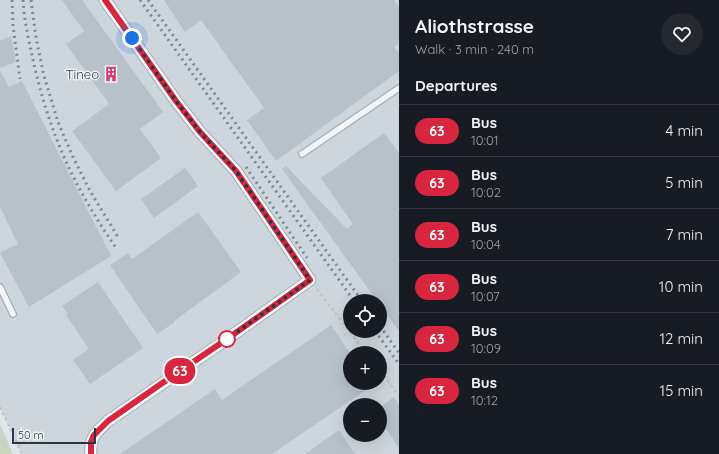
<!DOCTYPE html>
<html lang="en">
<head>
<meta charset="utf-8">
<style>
	body { margin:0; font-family:Quicksand,sans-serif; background:#242831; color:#f1f3f6; height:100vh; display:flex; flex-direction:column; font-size:15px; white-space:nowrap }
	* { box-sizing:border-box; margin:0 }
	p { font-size:13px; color:#9ea1a6 }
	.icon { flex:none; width:22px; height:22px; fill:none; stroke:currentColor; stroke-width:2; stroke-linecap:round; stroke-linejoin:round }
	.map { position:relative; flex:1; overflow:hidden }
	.sheet { display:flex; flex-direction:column; background:#171b24; width:320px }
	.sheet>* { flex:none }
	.badge { padding:0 8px; border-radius:13px; font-size:14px; line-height:26px }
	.tools { position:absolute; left:343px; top:294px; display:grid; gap:8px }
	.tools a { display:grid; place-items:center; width:44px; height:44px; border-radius:50%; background:#171b24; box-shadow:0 4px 16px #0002; font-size:20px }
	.scale { position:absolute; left:12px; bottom:10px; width:84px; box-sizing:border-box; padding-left:4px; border:2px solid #273844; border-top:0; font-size:11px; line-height:14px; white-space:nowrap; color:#273844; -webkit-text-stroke:3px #f0f5f8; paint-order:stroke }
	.you { position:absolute; width:20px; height:20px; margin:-10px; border:3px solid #fff; border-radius:50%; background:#1a73e8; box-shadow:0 0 0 6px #1a73e833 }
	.map>.badge { position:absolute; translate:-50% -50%; box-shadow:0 0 0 2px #fff }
	h2 { padding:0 16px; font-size:15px; line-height:36px }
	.round { display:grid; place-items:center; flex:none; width:42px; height:42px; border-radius:21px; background:#242831 }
	.summary { display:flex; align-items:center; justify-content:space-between; height:68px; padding:0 16px }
	h1 { font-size:19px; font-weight:700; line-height:30px }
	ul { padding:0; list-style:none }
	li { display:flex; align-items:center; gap:12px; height:52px; padding:0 16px; border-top:1px solid #363941 }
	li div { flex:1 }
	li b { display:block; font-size:15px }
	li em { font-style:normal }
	li .badge { min-width:44px; font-weight:700; text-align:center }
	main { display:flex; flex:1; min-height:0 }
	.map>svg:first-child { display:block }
	.built { fill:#ced6dd; fill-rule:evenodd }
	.green { fill:#cad5c1 }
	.building { fill:#b7c1c9 }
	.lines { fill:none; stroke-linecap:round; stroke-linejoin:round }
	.service-casing { stroke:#a5aeb5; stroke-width:8 }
	.minor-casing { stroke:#a5aeb5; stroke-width:13 }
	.path { stroke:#bbc1c6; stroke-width:2; stroke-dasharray:3 3; stroke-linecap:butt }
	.service { stroke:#f4f6f8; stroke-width:5.5 }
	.minor { stroke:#f4f6f8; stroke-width:11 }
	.rail { stroke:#788a95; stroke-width:3; stroke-dasharray:2 4; stroke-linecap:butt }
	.line-casing { stroke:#fff; stroke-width:9 }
	.line { stroke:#d7263d; stroke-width:6 }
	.walk { stroke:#273844; stroke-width:4; stroke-dasharray:0 7.2 }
	.stop-dot { fill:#fff; stroke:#d7263d; stroke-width:2 }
	.labels { text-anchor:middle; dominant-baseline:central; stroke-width:3; stroke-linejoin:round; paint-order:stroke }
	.poi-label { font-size:13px; fill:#273844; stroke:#f0f5f8; text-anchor:end }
</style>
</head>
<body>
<main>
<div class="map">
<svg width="399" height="454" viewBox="0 0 399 454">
	<rect width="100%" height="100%" fill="#e0e6ea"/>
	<!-- built -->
	<path class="built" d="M0,0H399V454H22L0,407ZM350,301H380V331H350ZM350,353H380V383H350ZM350,405H380V435H350Z"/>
	<!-- green -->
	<polygon class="green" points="0,424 13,454 0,454"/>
	<!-- building -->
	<g class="building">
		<polygon points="62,0 82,0 163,112 140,129 161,158 116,191 72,131 109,104 66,44 84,31"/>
		<polygon points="164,0 394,0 399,7 399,43 394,47 399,53 399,71 276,161 247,120 264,108 201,20 185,32"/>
		<polygon points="11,36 16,62 0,68 0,41"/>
		<polygon points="0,70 9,87 22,81 111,256 29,307 0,253 18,244 0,207"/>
		<polygon points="384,133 399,153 399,331 380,305 380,301 377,301 282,169 286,166 347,229 353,224 321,178"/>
		<polygon points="185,168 198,186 154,218 141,199"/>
		<polygon points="198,212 241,272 174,321 175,322 157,334 110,265 128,253 132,259"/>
		<polygon points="98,282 143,348 90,384 73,360 89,349 66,315 68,314 62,306"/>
		<polygon points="331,325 350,353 350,383 376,383 272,454 120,454 215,389 222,400"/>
		<polygon points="394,397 399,405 399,448 380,420 380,407"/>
		<polygon points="339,430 355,454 305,454"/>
	</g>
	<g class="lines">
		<!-- service casing -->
		<g class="service-casing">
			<g id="service">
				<polyline points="302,154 399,88"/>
				<polyline points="0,287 13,314"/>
			</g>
		</g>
		<!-- minor casing -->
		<g class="minor-casing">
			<path id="minor" d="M91,454C89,438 97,431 108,421L227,339L310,280L236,171L200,132L176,101L105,0"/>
		</g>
		<!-- path -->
		<g class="path">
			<polyline points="317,289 366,353"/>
			<polyline points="380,371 399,396"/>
			<polyline points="0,407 22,454"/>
		</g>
		<!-- service -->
		<use href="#service" class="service"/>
		<!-- minor -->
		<use href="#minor" class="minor"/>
		<!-- rail -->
		<g class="rail">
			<polyline points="12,0 13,26 20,79"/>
			<path d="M23,0C24,20 29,41 33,60C44,110 61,158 87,202C96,218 106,233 116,248"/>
			<polyline points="31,0 36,38 44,76 58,122 73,157 90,191 118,237"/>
			<polyline points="140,0 354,301"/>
			<polyline points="148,0 362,301"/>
			<polyline points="246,167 307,258"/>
			<polyline points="380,326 399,353"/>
			<polyline points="375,331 399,364"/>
		</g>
	</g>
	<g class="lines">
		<!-- line casing -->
		<g class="line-casing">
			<polyline id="line" points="91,454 91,442 94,435 108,421 158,386 227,339 310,280 236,171 200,132 176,101 105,0"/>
		</g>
		<!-- line -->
		<use href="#line" class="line"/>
		<!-- walk -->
		<polyline class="walk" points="132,38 176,101 200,132 236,171 310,280 227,339"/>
	</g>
	<!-- icons -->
	<defs>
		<g id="building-bare" transform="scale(1.2)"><path d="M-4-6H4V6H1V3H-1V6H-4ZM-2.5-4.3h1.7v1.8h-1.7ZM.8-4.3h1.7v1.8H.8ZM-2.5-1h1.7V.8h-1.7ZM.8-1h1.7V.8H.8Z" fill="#d93b75" stroke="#f0f5f8" stroke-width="2.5" paint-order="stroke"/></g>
	</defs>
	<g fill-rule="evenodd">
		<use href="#building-bare" x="111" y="74"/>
	</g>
	<!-- markers -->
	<circle class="stop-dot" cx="227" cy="339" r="8"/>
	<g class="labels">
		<!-- poi labels -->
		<g class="poi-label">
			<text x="99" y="74">Tineo</text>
		</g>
	</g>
</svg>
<div class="tools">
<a><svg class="icon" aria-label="locate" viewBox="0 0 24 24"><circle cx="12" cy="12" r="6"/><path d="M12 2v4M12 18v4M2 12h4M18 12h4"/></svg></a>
<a>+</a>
<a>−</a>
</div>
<div class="scale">50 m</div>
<div class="you" style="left:132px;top:38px"></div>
<b class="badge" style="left:180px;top:371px;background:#d7263d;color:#fff">63</b>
</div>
<section class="sheet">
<div class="summary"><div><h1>Aliothstrasse</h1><p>Walk · 3 min · 240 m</p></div><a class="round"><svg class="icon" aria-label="heart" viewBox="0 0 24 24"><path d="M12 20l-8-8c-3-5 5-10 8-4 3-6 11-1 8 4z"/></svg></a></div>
<h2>Departures</h2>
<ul>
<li><span class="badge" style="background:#d7263d;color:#fff">63</span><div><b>Bus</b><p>10:01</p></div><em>4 min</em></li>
<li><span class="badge" style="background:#d7263d;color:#fff">63</span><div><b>Bus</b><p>10:02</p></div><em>5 min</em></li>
<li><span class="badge" style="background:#d7263d;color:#fff">63</span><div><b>Bus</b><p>10:04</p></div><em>7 min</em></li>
<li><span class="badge" style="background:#d7263d;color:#fff">63</span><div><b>Bus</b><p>10:07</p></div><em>10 min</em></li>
<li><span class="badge" style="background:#d7263d;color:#fff">63</span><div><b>Bus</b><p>10:09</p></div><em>12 min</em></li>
<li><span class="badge" style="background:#d7263d;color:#fff">63</span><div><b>Bus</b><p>10:12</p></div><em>15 min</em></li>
</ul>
</section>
</main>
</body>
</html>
